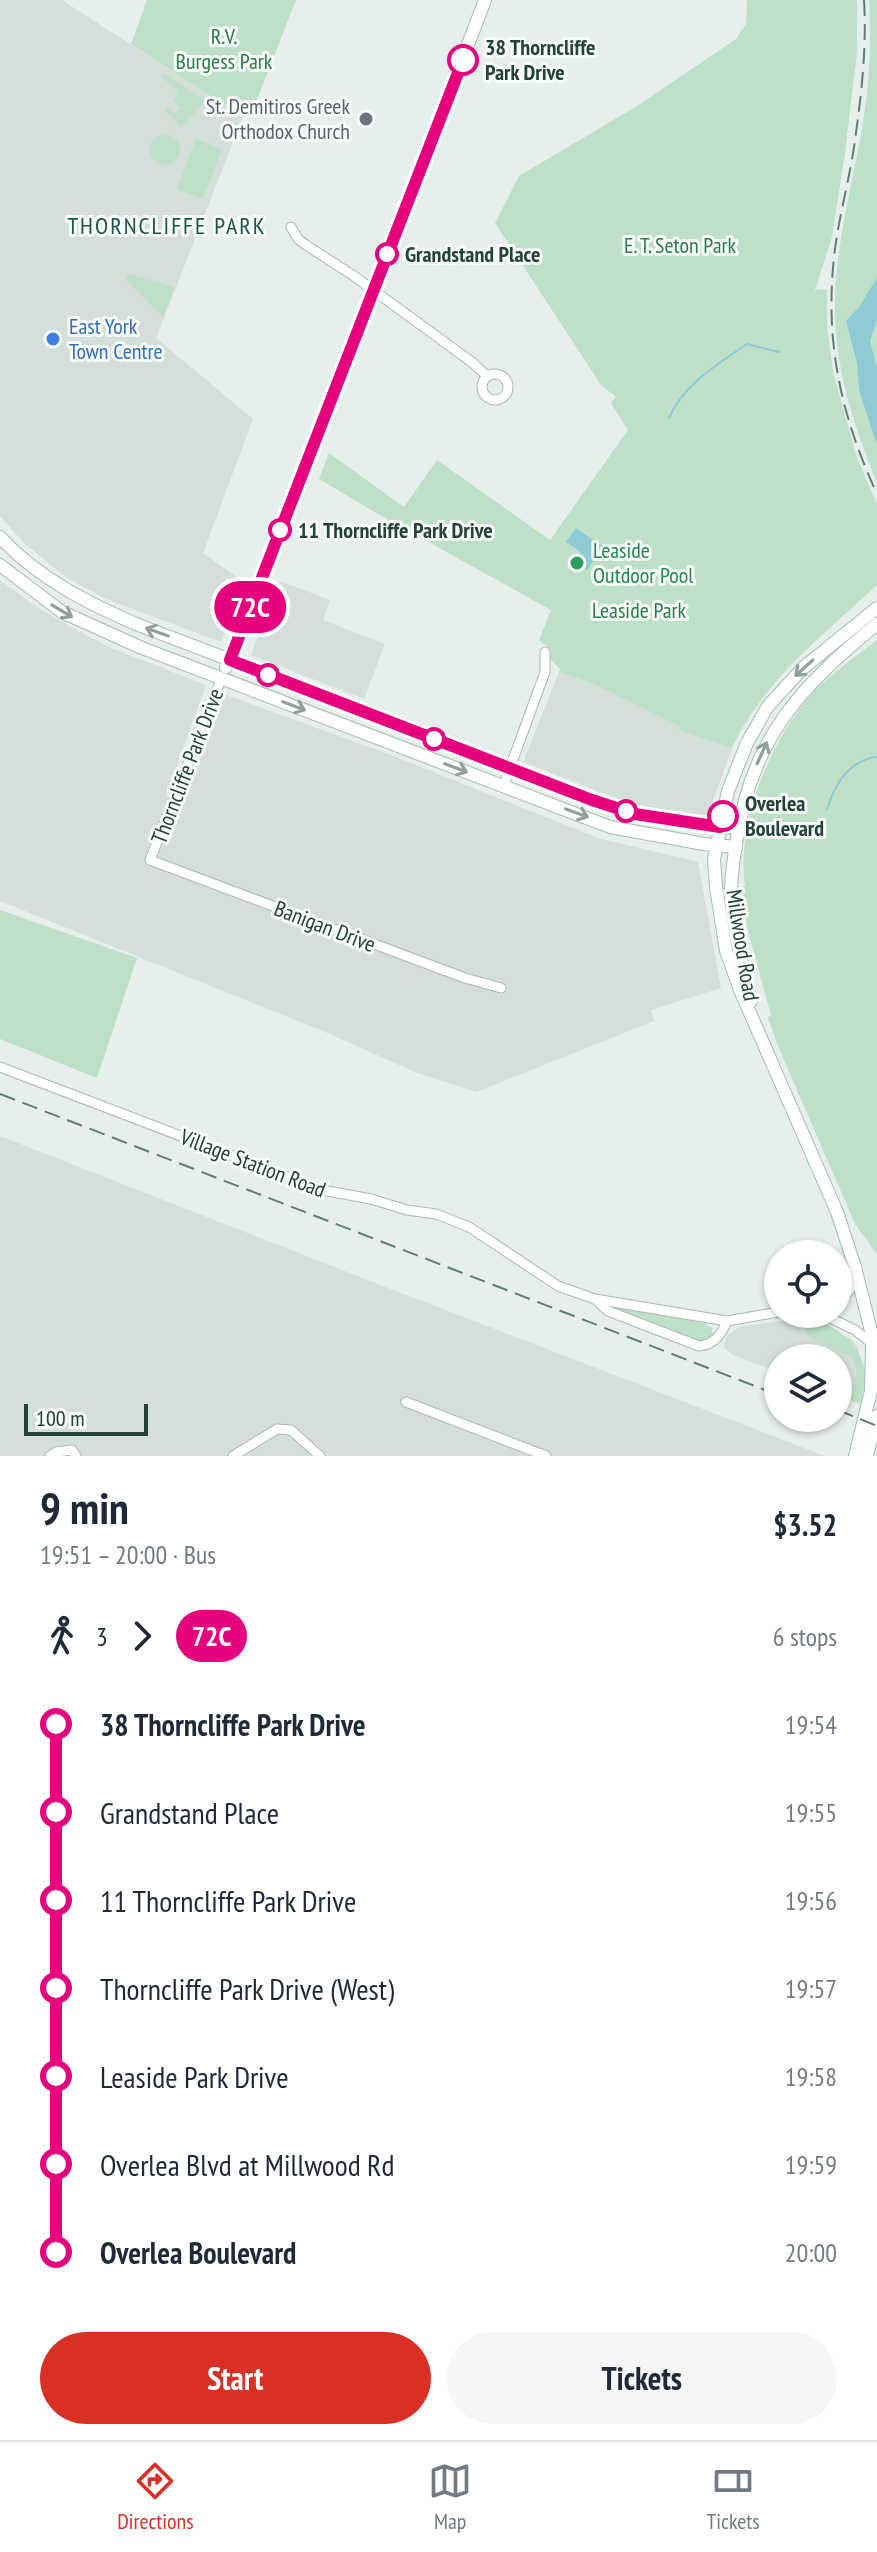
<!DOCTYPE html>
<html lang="en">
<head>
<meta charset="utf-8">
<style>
	body { margin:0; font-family:"PT Sans Narrow",sans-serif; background:#f6f6f7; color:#1f2937; height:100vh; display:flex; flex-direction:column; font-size:30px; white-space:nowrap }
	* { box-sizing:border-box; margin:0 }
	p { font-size:26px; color:#747a83 }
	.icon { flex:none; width:44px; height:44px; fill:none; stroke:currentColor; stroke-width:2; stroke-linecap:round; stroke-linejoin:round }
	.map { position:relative; height:1456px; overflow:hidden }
	.sheet { display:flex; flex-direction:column; background:#fff; flex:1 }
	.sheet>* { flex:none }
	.badge { padding:0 16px; border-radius:26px; font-size:28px; line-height:52px }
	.controls { position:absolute; left:764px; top:1240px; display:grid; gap:16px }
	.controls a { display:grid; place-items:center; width:88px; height:88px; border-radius:50%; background:#fff; box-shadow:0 2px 6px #0004; font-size:40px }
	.scale { position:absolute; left:24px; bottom:20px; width:124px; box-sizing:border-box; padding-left:8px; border:4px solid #24423a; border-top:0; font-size:22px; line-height:28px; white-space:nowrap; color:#24423a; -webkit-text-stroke:6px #f7fbf9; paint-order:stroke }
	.map>.badge { position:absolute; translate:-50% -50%; box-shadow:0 0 0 4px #fff }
	.legs { display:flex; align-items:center; gap:12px; height:88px; padding:0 40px; font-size:26px }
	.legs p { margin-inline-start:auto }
	.head { display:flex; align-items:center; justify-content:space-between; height:136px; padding:0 40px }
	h1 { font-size:44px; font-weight:600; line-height:60px }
	.button { display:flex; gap:16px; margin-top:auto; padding:16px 40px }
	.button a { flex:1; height:92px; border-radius:48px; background:#d93025; color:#fff; font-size:32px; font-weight:600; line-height:92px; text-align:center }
	.button a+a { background:#f6f6f7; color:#1f2937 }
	ul { padding:0 40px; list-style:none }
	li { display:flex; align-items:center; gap:28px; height:88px; font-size:30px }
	li i { display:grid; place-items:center; width:12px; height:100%; margin:0 10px; background:currentColor }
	li i::after { content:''; width:20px; height:20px; margin:-10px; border:6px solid; border-radius:50%; background:#fff }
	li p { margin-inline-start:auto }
	li:first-child i { background:linear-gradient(#0000 50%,currentColor 0) }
	li:last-child i { background:linear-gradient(currentColor 50%,#0000 0) }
	.dock { display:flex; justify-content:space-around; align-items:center; height:112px; border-top:2px solid #e0e1e3; background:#fff; font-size:22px; color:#747a83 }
	.dock a { display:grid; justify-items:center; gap:4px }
	.dock .current { color:#d93025 }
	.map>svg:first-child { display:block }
	.built { fill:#d4dfda }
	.green { fill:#bfe0c8 }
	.water { fill:#8ec9d4 }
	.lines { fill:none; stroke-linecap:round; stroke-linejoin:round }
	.stream { stroke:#8ec9d4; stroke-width:2 }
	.street-casing { stroke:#a8b8b2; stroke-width:11 }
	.secondary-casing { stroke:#a4bbb3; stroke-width:14 }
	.street { stroke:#fff; stroke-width:9 }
	.secondary { stroke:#fff; stroke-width:12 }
	.rail { stroke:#5f7d75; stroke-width:2; stroke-dasharray:16 8; stroke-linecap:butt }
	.oneway { stroke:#92a09c }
	.line-1-casing { stroke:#fff; stroke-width:18 }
	.line-1 { stroke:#e6007e; stroke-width:12 }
	.stop-1-dot { fill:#fff; stroke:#e6007e; stroke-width:4 }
	.worship-dot { fill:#6b7280; stroke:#f7fbf9; stroke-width:3 }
	.shop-dot { fill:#3f7fe0; stroke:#f7fbf9; stroke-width:3 }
	.leisure-dot { fill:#2e9e5b; stroke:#f7fbf9; stroke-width:3 }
	.labels { text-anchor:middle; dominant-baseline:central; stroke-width:6; stroke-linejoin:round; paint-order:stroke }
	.park-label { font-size:22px; fill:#2d7a4b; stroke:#f7fbf9 }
	.stop-label { font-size:22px; font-weight:bold; fill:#24423a; stroke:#f7fbf9; text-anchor:start }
	.worship-label { font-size:22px; fill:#5b616d; stroke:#f7fbf9; text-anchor:end }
	.shop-label { font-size:22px; fill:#366cbe; stroke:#f7fbf9; text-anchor:start }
	.leisure-label { font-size:22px; fill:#27864d; stroke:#f7fbf9; text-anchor:start }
	.street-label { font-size:22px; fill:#24423a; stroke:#f7fbf9 }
	.neighbourhood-label { font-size:24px; letter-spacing:2px; fill:#1f5548; stroke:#f7fbf9 }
</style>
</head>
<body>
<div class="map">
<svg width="877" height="1456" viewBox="0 0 877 1456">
	<rect width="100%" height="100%" fill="#e6efeb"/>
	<!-- built -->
	<g class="built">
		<polygon points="0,0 62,0 243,117 156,338 253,419 203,553 244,582 221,642 106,599 67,578 25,544 0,516"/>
		<polygon points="0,580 34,605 71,627 111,648 206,685 166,796 184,804 224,694 396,757 598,838 698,862 721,988 651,1010 654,1021 476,1092 417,1073 330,1034 0,901"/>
		<polygon points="280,581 330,600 323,620 385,644 364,699 251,655"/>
		<polygon points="559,672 591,683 679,726 678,730 732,748 708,814 702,817 632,804 523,762"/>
		<polygon points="0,1136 383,1286 825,1456 0,1456"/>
		<polygon points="809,1317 851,1339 857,1346 865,1379 860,1404 838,1395 838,1358 778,1358 778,1372 731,1354 724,1348 726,1337 739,1327"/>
	</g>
	<!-- green -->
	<g class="green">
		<polygon points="147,0 296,0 251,115 243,117 131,44"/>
		<path d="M747,0H857V52L845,153L832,237L815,290L827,289V325L833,372L856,455L877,504V585C822,637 765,678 732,748L678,730L679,726L591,683L559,672L560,669L550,659L551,650L539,640L551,610L378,514L319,479L329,453L404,507L437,460L550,540L628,430L611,403L616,397L601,385L495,223L519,176L637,106L736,39L746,24Z"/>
		<path d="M869,0H877V483C853,423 833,364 835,299C836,240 855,175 864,116C870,78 871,38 869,0Z"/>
		<polygon points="165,74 206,101 181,127 165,111 168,108 175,114 181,108 173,100 178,92 162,77"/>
		<circle cx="165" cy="150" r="15"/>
		<polygon points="196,139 222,149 203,199 177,189"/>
		<polygon points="128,274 175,287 163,317 126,279"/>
		<path d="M877,640V1254L855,1224L778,1046L768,1018L771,1015L747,928L743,886H745C736,825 768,747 806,701C825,677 853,659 877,640Z"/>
		<polygon points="0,910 137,958 97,1078 0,1039"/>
		<polygon points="611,1305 705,1323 712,1328 713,1337 705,1343 611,1309"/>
		<path d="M809,1317C849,1330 877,1359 860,1404L839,1395L848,1394C856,1382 859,1371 853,1358L807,1336L803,1325Z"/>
	</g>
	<!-- water -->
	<g class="water">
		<polygon points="877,278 877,320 870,341 877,368 877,445 859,390 857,363 846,321 859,307"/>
		<polygon points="576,528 603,547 587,570 574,562 581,552 566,542"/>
	</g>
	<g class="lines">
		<!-- stream -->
		<g class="stream">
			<path d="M669,418C683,386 712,368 741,348L747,344L779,352"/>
			<path d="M827,809C835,784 849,760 877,757"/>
		</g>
		<!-- street casing -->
		<g class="street-casing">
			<g id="street">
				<polyline points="291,227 298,239 306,245 354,276 473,363 487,376"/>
				<circle cx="495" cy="387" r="13"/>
				<polyline points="222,677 150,860 465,978 501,988"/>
				<polyline points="503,787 545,672 545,652"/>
				<polyline points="0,1067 322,1190 371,1199 407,1210 436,1214 469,1227 558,1286 595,1299 727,1321 778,1312"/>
				<path d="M597,1301L608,1311L699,1346C714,1345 722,1334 727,1321"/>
				<polyline points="822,1314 855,1330 874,1345"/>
				<polyline points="406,1402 546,1456"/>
				<polyline points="50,1456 56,1452 72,1450 76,1456"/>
				<polyline points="233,1456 277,1429 291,1430 320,1456"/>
			</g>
		</g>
		<!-- secondary casing -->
		<g class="secondary-casing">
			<g id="secondary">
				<path d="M0,537C39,579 89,604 141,626L635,814L706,826L739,828"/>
				<polyline points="0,565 62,612 142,648 610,827 704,844 736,847"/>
				<polyline points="877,608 803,668 768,706 747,743 728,791 714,859 716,887 726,951 740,990 837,1212 855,1267 877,1355"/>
				<polyline points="226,667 370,301 485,0"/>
				<path d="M751,1001C743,966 732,929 731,893C731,874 734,856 737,838C752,738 801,686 877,624"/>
				<polyline points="838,1299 848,1290 854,1270"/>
				<polyline points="855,1456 871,1391 872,1346"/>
				<polyline points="867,1456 877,1416"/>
			</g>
		</g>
		<!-- street -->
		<use href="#street" class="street"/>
		<!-- secondary -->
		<use href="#secondary" class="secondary"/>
		<!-- rail -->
		<g class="rail">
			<path d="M864,0C867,48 861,99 854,147C848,187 836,227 833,268C826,350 843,420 877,494"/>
			<polyline points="0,1094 778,1395"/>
			<polyline points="838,1410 877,1426"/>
		</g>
	</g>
	<!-- one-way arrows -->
	<defs><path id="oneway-shaft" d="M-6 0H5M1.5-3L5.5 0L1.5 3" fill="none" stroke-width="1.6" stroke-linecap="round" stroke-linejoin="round" transform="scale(2)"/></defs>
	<g class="oneway">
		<use href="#oneway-shaft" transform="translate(62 611) rotate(31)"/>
		<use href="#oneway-shaft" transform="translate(157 632) rotate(-160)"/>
		<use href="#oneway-shaft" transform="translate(804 668) rotate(138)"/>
		<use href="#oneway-shaft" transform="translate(294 706) rotate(21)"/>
		<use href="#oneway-shaft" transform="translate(762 753) rotate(-66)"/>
		<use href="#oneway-shaft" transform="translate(456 768) rotate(21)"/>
		<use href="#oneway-shaft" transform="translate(577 813) rotate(20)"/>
	</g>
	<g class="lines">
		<!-- line-1 casing -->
		<g class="line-1-casing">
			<polyline id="line-1" points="463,60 230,660 592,800 635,814 720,827 723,816"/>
		</g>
		<!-- line-1 -->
		<use href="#line-1" class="line-1"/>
	</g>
	<!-- markers -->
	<g class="stop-1-dot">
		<circle cx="463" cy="60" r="14"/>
		<circle cx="387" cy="254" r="10"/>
		<circle cx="280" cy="530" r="10"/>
		<circle cx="268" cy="675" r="10"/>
		<circle cx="434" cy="739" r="10"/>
		<circle cx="626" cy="811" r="10"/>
		<circle cx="723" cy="816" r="14"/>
	</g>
	<circle class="worship-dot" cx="366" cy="119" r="8"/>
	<circle class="shop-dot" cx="53" cy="339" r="8"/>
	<circle class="leisure-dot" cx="577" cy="563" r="8"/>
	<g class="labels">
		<!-- park labels -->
		<g class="park-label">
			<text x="224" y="36">R.V.<tspan x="224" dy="25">Burgess Park</tspan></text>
			<text x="680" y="245">E. T. Seton Park</text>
			<text x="639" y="610">Leaside Park</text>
		</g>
		<!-- stop labels -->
		<g class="stop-label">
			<text x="485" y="47">38 Thorncliffe<tspan x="485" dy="25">Park Drive</tspan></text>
			<text x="405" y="254">Grandstand Place</text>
			<text x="298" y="530">11 Thorncliffe Park Drive</text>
			<text x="745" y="803">Overlea<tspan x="745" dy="25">Boulevard</tspan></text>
		</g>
		<!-- worship labels -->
		<g class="worship-label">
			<text x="350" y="106">St. Demitiros Greek<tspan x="350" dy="25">Orthodox Church</tspan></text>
		</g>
		<!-- shop labels -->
		<g class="shop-label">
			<text x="69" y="326">East York<tspan x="69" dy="25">Town Centre</tspan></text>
		</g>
		<!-- leisure labels -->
		<g class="leisure-label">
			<text x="593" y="550">Leaside<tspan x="593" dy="25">Outdoor Pool</tspan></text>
		</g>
		<!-- street labels -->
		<g class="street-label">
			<text transform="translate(187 766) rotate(-69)">Thorncliffe Park Drive</text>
			<text transform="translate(325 926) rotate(21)">Banigan Drive</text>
			<text transform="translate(743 945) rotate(81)">Millwood Road</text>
			<text transform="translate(253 1163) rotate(21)">Village Station Road</text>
		</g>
		<!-- neighbourhood labels -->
		<g class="neighbourhood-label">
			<text x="167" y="225">THORNCLIFFE PARK</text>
		</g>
	</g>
</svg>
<div class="controls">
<a><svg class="icon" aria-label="locate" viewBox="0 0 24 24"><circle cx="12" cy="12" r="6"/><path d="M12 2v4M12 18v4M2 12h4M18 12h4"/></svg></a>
<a><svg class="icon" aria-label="layers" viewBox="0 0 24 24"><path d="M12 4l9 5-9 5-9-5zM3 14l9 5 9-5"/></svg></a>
</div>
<div class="scale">100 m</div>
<b class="badge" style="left:250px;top:607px;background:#e6007e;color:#fff">72C</b>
</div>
<section class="sheet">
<div class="head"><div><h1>9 min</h1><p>19:51 – 20:00 · Bus</p></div><b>$3.52</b></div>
<div class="legs"><svg class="icon" aria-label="walk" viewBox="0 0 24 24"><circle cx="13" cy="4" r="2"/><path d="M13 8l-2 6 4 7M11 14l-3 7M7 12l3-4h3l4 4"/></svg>3<svg class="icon" aria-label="forward" viewBox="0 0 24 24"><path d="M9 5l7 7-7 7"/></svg><b class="badge" style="background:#e6007e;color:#fff">72C</b><p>6 stops</p></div>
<ul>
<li><i style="color:#e6007e"></i><b>38 Thorncliffe Park Drive</b><p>19:54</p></li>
<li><i style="color:#e6007e"></i><span>Grandstand Place</span><p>19:55</p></li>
<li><i style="color:#e6007e"></i><span>11 Thorncliffe Park Drive</span><p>19:56</p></li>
<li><i style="color:#e6007e"></i><span>Thorncliffe Park Drive (West)</span><p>19:57</p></li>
<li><i style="color:#e6007e"></i><span>Leaside Park Drive</span><p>19:58</p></li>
<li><i style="color:#e6007e"></i><span>Overlea Blvd at Millwood Rd</span><p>19:59</p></li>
<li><i style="color:#e6007e"></i><b>Overlea Boulevard</b><p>20:00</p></li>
</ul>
<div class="button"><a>Start</a><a>Tickets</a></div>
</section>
<nav class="dock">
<a class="current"><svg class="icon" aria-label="directions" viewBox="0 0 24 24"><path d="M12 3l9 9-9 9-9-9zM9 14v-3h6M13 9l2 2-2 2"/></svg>Directions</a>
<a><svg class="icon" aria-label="map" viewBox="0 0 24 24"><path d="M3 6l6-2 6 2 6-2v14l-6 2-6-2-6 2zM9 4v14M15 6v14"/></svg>Map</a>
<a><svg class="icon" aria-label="tickets" viewBox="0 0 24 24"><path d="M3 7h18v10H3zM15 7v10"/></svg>Tickets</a>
</nav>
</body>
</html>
